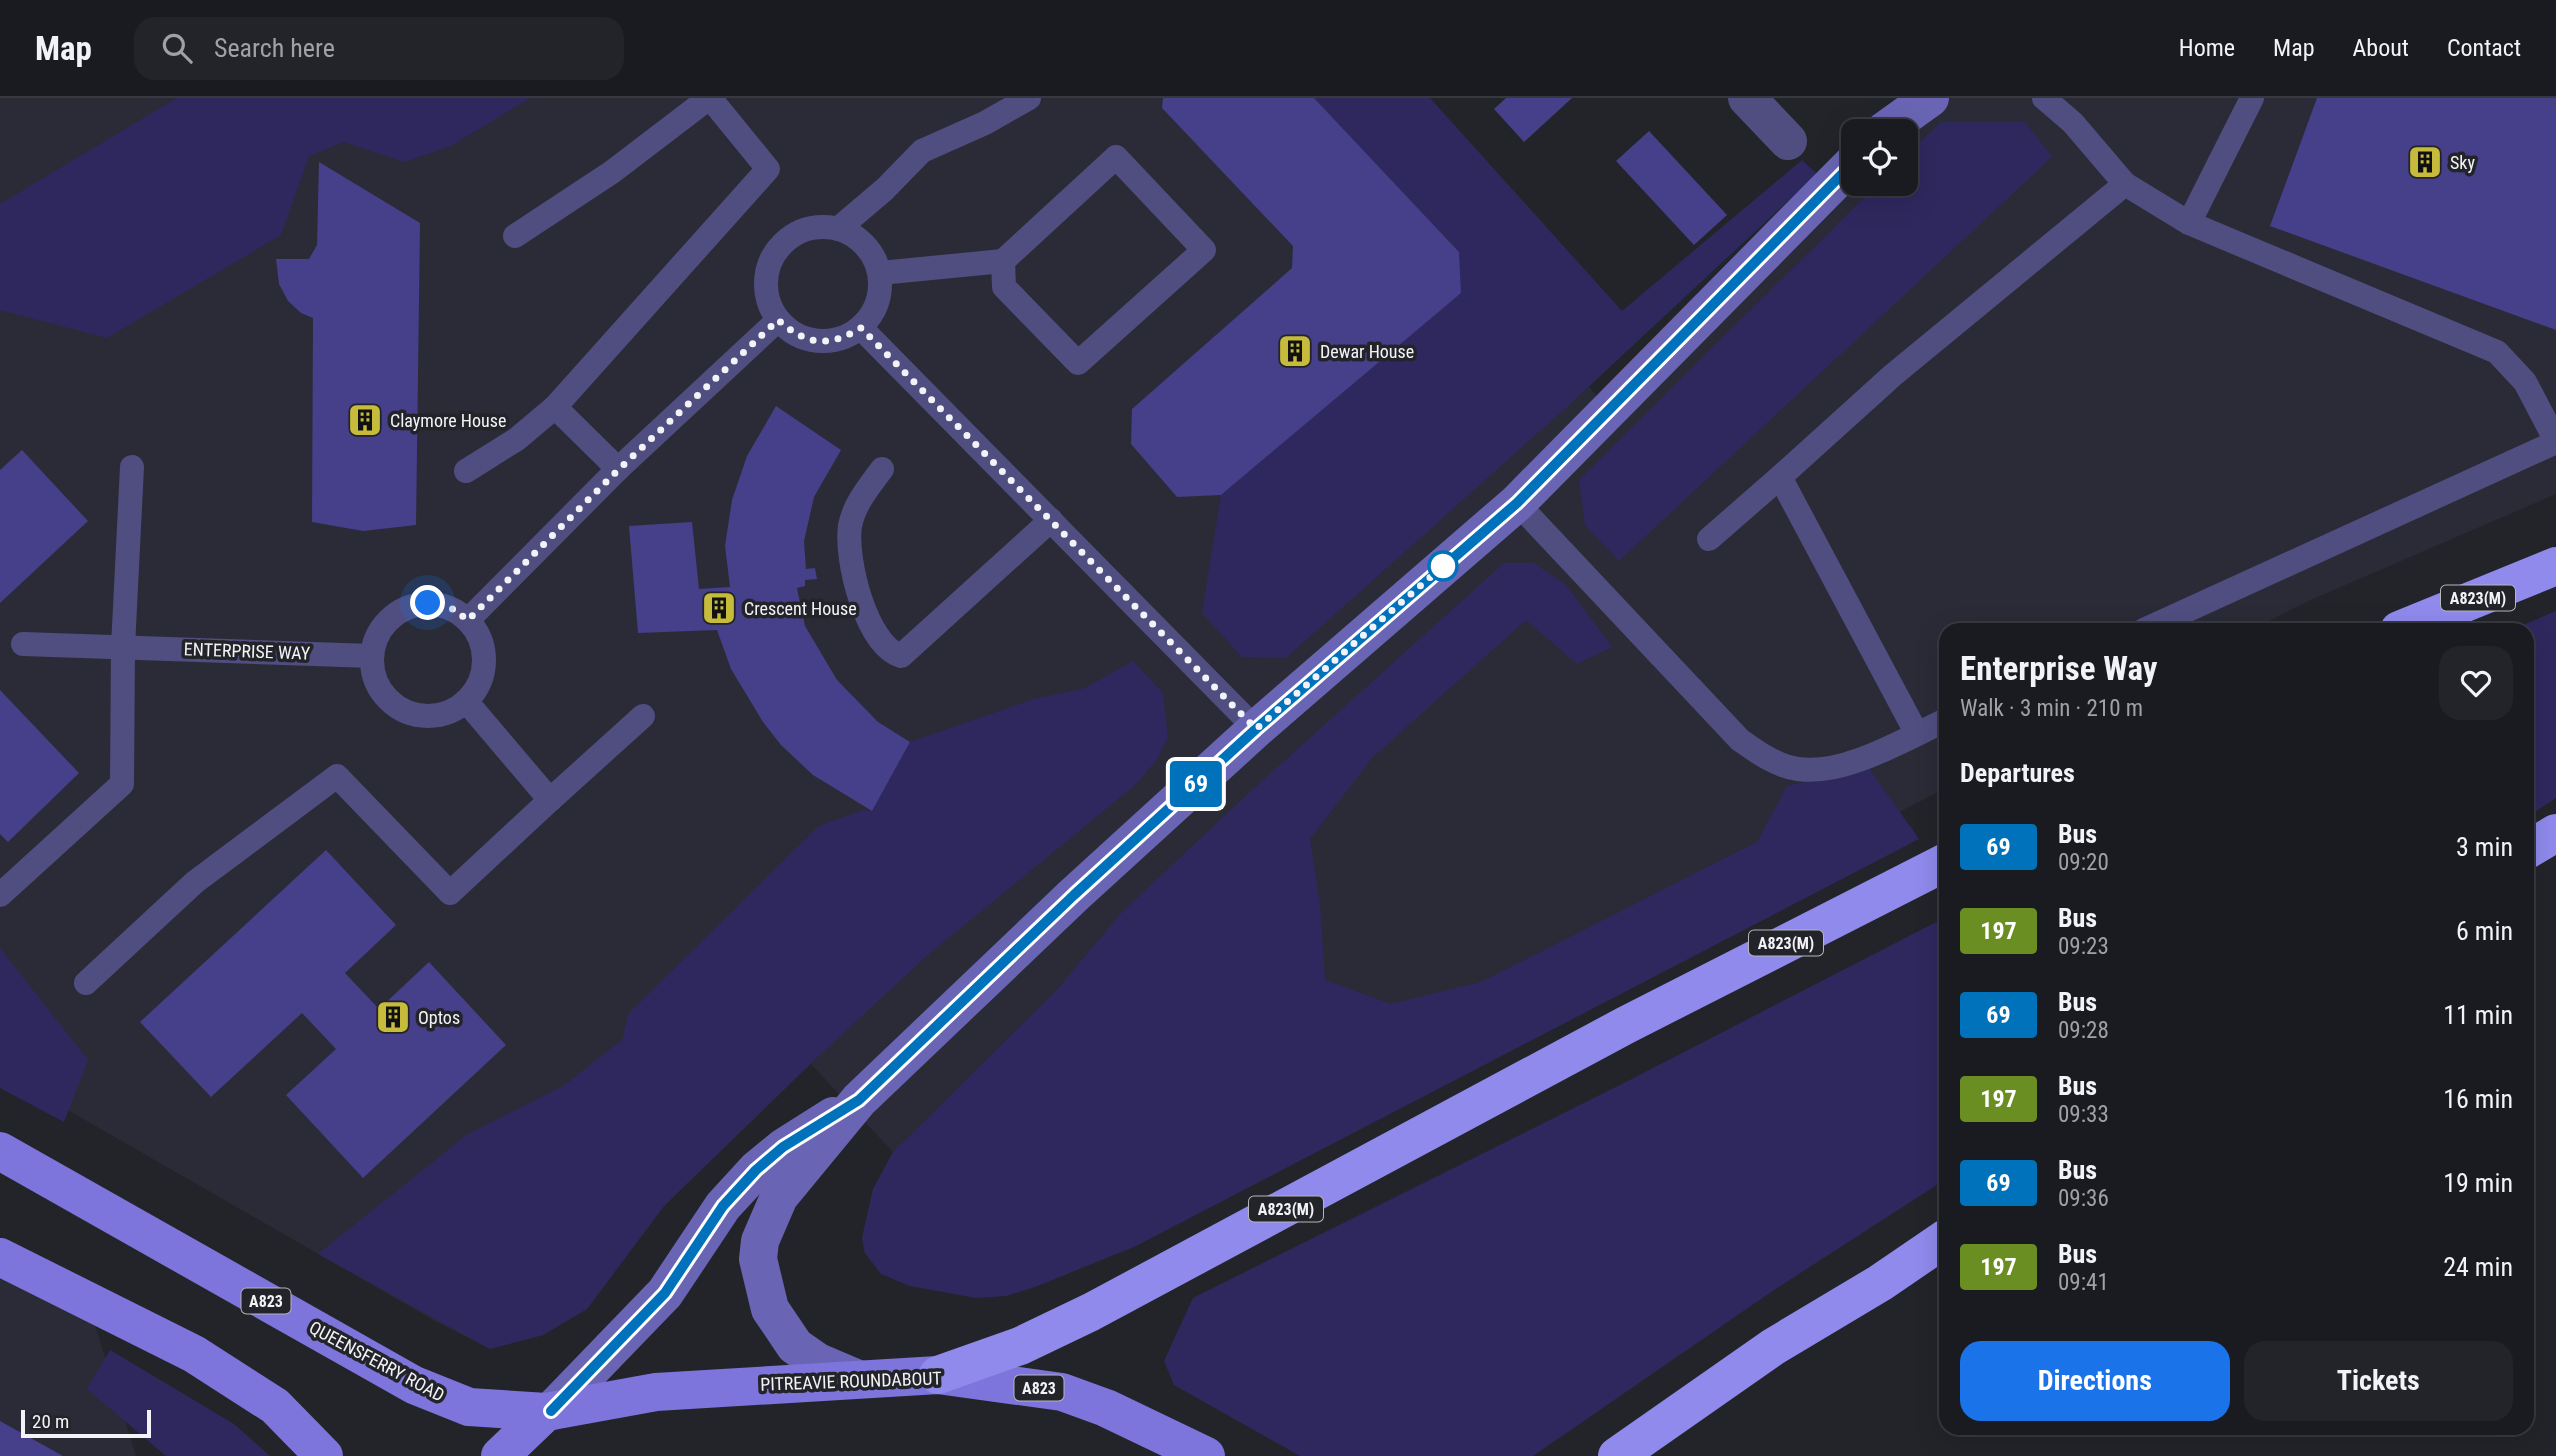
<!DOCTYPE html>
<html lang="en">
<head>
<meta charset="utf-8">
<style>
	body { margin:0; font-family:"Roboto Condensed",sans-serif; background:#232429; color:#f1f3f6; height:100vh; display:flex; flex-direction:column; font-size:26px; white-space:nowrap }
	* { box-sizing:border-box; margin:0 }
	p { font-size:23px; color:#9fa1a5 }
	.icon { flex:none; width:38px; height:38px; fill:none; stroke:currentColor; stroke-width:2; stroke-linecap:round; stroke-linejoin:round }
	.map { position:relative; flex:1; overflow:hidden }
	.sheet { position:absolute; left:1939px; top:525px; width:595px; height:812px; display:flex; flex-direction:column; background:#1a1b20; border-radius:21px; box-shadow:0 7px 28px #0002,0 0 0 2px #38393e }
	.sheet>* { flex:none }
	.badge { padding:0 14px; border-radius:5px; font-size:24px; line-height:46px }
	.tools { position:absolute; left:1841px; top:21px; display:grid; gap:14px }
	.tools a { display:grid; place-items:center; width:77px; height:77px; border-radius:14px; background:#1a1b20; box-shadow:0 7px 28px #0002,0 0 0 2px #38393e; font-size:35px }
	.scale { position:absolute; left:21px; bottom:18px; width:130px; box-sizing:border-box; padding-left:7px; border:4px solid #f3f3f7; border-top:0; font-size:19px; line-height:24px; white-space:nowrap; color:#f3f3f7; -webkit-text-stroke:5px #23242a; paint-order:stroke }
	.you { position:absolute; width:35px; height:35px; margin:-18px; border:5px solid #fff; border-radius:50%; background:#1a73e8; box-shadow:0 0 0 10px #1a73e833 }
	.map>.badge { position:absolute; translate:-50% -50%; box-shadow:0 0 0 4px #fff }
	h2 { padding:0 21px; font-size:26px; line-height:63px }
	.round { display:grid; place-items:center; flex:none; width:74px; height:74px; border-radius:21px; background:#232429 }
	.headline { display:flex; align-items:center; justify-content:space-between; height:119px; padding:0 21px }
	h1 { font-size:33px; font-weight:700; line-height:52px }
	.primary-button { display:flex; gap:14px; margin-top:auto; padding:14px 21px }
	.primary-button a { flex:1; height:80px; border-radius:21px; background:#1a73e8; color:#fff; font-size:28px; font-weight:700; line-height:80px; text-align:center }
	.primary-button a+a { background:#232429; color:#f1f3f6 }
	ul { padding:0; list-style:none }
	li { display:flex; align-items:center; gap:21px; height:84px; padding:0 21px }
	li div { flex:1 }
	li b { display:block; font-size:26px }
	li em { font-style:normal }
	li .badge { min-width:77px; font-weight:700; text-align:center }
	header { display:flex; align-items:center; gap:42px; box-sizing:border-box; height:98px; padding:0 35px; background:#1a1b20; border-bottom:2px solid #38393e }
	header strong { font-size:33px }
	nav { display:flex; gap:38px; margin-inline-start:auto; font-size:24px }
	.search { width:490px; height:63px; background:#232429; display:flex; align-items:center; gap:18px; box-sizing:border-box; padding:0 24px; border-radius:21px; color:#9fa1a5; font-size:26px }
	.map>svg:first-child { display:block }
	.built { fill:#2a2b37 }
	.green { fill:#2e285f }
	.building { fill:#463f89 }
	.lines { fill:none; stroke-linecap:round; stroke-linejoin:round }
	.lane { stroke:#504e80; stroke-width:24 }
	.street { stroke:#504e80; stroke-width:38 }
	.secondary { stroke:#6965b4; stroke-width:38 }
	.primary { stroke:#7d75dc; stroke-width:38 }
	.highway { stroke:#8f8aec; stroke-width:38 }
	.line-casing { stroke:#fff; stroke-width:16 }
	.line { stroke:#0072bc; stroke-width:10 }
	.walk { stroke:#f3f3f7; stroke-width:7; stroke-dasharray:0 12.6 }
	.stop-dot { fill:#fff; stroke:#0072bc; stroke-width:3.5 }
	.labels { text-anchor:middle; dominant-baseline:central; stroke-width:7; stroke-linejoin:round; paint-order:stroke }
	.shield { fill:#23242a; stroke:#b5b5ba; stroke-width:2 }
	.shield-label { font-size:16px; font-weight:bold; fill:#f3f3f7 }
	.poi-label { font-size:18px; fill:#f3f3f7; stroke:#23242a; text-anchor:start }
	.street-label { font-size:18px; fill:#f3f3f7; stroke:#23242a }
</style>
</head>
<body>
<header>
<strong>Map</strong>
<div class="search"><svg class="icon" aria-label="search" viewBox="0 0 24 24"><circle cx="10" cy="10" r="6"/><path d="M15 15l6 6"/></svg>Search here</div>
<nav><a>Home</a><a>Map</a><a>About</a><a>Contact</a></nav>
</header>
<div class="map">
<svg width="2556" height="1358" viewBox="0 0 2556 1358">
	<rect width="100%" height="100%" fill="#23242a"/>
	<!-- built -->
	<g class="built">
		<polygon points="0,0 1324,0 1622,325 1859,86 1906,86 1906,33 1918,0 2556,0 2556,396 2306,504 2252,532 1946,532 1946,690 1067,1143 881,1176 865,1155 862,1140 873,1091 893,1054 811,966 664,1108 587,1211 543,1237 490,1251 435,1223 0,973"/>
		<polygon points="0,1159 88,1205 136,1358 0,1358"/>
	</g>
	<!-- green -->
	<g class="green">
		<polygon points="177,0 530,0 451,48 404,64 344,44 309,58 281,137 107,240 0,212 0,106"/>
		<polygon points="1314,0 1430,0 1622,213 1802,62 1817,76 1569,307 1286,560 1242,559 1202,515 1221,397 1460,195 1459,154"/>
		<polygon points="1941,24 2025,24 2052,59 1619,463 1585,427 1579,382 1878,86 1906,86 1906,58"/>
		<polygon points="1504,465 1534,465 1566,487 1612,549 1577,566 1526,522 1372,660 1310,741 1320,806 1325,882 1391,906 1481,884 1757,744 1787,688 1868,669 1919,741 1136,1148 1035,1189 1006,1198 976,1200 910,1188 881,1176 865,1155 862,1140 873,1091 893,1054 1056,893 1122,814 1251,693"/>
		<polygon points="2556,513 2556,700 2527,719 2527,532 2511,532"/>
		<polygon points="1133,563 1163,595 1168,639 1156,663 1135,687 929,856 810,966 664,1108 587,1211 543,1237 490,1251 318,1156 468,1036 563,988 622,942 629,915 819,728 863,712 872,713 910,644 1034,601 1085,590"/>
		<polygon points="1946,819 1946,1081 1774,1192 1533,1358 1300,1358 1174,1287 1164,1263 1193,1200 1624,985"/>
		<polygon points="0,850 88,962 64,1024 0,990"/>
		<polygon points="110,1252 234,1326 270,1358 166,1358 87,1291"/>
	</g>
	<!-- building -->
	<g class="building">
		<polygon points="1163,0 1314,0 1459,154 1461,195 1221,397 1177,399 1131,346 1132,311 1292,170 1293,148 1162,10"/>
		<polygon points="1506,0 1572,0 1524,44 1494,11"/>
		<polygon points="2317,0 2556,0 2556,232 2270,128"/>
		<polygon points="1649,33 1727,117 1694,147 1616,63"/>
		<polygon points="319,64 420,125 416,427 363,433 312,424 313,220 301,215 288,203 279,186 276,161 309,161 317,147"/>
		<polygon points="776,308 841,352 814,399 804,443 806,471 815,470 817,481 805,482 805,488 797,490 805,528 837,582 878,624 910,644 872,713 813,677 781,647 763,624 731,571 717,532 638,535 629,428 692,424 699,491 730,489 725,448 732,402 747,358"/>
		<polygon points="22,352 88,423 0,505 0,372"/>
		<polygon points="0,592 79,675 8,744 0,736"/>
		<polygon points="326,752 396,827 345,875 379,911 429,864 506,947 363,1080 286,997 336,951 302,915 211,999 140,924"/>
		<polygon points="0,1323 63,1358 0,1358"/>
	</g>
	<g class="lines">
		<!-- lane -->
		<g class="lane">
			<polyline points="2044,0 2073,25 2125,86 2189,125 2497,254 2525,284 2556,343"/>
			<polyline points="2189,125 2252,0"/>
			<circle cx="823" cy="186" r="57"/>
			<polyline points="838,131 885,91 922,53 985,25 1029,0"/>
			<polyline points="515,138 612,74 709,0"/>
			<polyline points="880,175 1003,163 1116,59 1204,152 1078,265 1004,189 1003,163"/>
			<polyline points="861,230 1256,631"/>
			<polyline points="555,309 618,371"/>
			<path d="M882,371C869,389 854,406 850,428C845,461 866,547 901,558L1051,422"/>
			<polyline points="466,373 517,341 555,309 768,71 710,0"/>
			<path d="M1517,405L1740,642C1757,654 1776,668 1798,671C1844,678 1905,641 1946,622"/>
			<polyline points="1709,441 1780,379"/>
			<circle cx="428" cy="562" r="56"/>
			<polyline points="468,522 618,371 778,222"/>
			<polyline points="2144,532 2556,344"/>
			<polyline points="23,546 372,558"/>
			<polyline points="1917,636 1780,379 1893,277 2125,86"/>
			<polyline points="550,702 643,618"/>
			<polyline points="0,797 122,686 123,549 132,369"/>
			<polyline points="86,885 195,784 337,678 450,795 550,702 466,603"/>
		</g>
		<!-- street -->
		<polyline class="street" points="1747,0 1788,43"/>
		<!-- secondary -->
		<g class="secondary">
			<polyline points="1884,33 1930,0"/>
			<polyline points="858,1281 818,1264 795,1248 770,1211 758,1161 760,1143 779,1099 859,1002 1074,797 1256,631 1517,405 1853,65"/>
			<polyline points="551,1313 665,1195 723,1108 756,1072 784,1049 833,1018"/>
		</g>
		<!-- primary -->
		<g class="primary">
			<polyline points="0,1053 414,1287 469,1309 546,1314 656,1294 938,1277 1062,1294 1106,1310 1206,1358"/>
			<polyline points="0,1159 194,1256 275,1308 324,1358"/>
			<polyline points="500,1358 546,1314"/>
		</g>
		<!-- highway -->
		<g class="highway">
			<polyline points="2399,532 2556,468"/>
			<polyline points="2527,752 2556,735"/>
			<polyline points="938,1277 1020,1248 1091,1214 1626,927 1946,764"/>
			<polyline points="1617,1358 1773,1249 1880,1185 1946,1140"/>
		</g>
	</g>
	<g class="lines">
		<!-- line casing -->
		<g class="line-casing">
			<polyline id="line" points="551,1313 665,1195 723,1108 756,1072 783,1049 859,1002 1074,797 1256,631 1517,405 1853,65"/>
		</g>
		<!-- line -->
		<use href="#line" class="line"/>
		<!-- walk -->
		<path class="walk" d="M428,505L453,511L468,522L618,372L778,222C807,247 827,250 861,230L1256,631L1443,468"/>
	</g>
	<!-- icons -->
	<defs>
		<g id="building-square" transform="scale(1.75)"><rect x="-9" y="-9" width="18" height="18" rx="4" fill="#c7bb3c" stroke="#23242a"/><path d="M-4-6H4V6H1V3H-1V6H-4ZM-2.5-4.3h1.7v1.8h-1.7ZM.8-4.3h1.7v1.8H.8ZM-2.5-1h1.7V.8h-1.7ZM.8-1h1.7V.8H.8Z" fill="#111"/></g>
	</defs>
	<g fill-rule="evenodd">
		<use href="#building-square" x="2425" y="64"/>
		<use href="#building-square" x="1295" y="253"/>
		<use href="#building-square" x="365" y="322"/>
		<use href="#building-square" x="719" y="510"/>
		<use href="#building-square" x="393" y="919"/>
	</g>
	<!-- markers -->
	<circle class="stop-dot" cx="1443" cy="468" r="14"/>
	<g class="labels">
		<!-- shield labels -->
		<g class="shield">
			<rect x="2441" y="487.5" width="74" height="25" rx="5"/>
			<rect x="1749" y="832.5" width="74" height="25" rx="5"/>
			<rect x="1249" y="1098.5" width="74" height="25" rx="5"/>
			<rect x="241.5" y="1190.5" width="49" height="25" rx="5"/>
			<rect x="1014.5" y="1277.5" width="49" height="25" rx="5"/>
		</g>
		<g class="shield-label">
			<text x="2478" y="500">A823(M)</text>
			<text x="1786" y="845">A823(M)</text>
			<text x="1286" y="1111">A823(M)</text>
			<text x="266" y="1203">A823</text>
			<text x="1039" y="1290">A823</text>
		</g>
		<!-- poi labels -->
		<g class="poi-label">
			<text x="2450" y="64">Sky</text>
			<text x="1320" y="253">Dewar House</text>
			<text x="390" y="322">Claymore House</text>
			<text x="744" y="510">Crescent House</text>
			<text x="418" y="919">Optos</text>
		</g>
		<!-- street labels -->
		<g class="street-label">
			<text transform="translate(247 553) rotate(2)">ENTERPRISE WAY</text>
			<text transform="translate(377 1263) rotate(28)">QUEENSFERRY ROAD</text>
			<text transform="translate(851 1283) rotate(-2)">PITREAVIE ROUNDABOUT</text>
		</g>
	</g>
</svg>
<div class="tools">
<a><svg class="icon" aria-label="locate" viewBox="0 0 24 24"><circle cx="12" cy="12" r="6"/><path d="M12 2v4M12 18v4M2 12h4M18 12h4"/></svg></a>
</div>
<div class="scale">20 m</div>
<div class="you" style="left:428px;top:505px"></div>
<b class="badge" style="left:1196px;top:686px;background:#0072bc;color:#fff">69</b>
<section class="sheet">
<div class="headline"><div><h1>Enterprise Way</h1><p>Walk · 3 min · 210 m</p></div><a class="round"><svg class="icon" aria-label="heart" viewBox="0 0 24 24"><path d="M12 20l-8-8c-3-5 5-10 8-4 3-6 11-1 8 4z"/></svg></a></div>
<h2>Departures</h2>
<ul>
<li><span class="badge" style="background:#0072bc;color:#fff">69</span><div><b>Bus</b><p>09:20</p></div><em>3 min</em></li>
<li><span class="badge" style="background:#6b8e23;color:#fff">197</span><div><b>Bus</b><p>09:23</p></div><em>6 min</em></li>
<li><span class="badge" style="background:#0072bc;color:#fff">69</span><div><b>Bus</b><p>09:28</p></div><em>11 min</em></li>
<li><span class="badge" style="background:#6b8e23;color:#fff">197</span><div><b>Bus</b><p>09:33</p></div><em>16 min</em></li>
<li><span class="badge" style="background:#0072bc;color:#fff">69</span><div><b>Bus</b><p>09:36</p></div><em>19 min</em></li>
<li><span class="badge" style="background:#6b8e23;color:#fff">197</span><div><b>Bus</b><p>09:41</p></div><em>24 min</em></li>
</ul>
<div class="primary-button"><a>Directions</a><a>Tickets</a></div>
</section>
</div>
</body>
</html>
